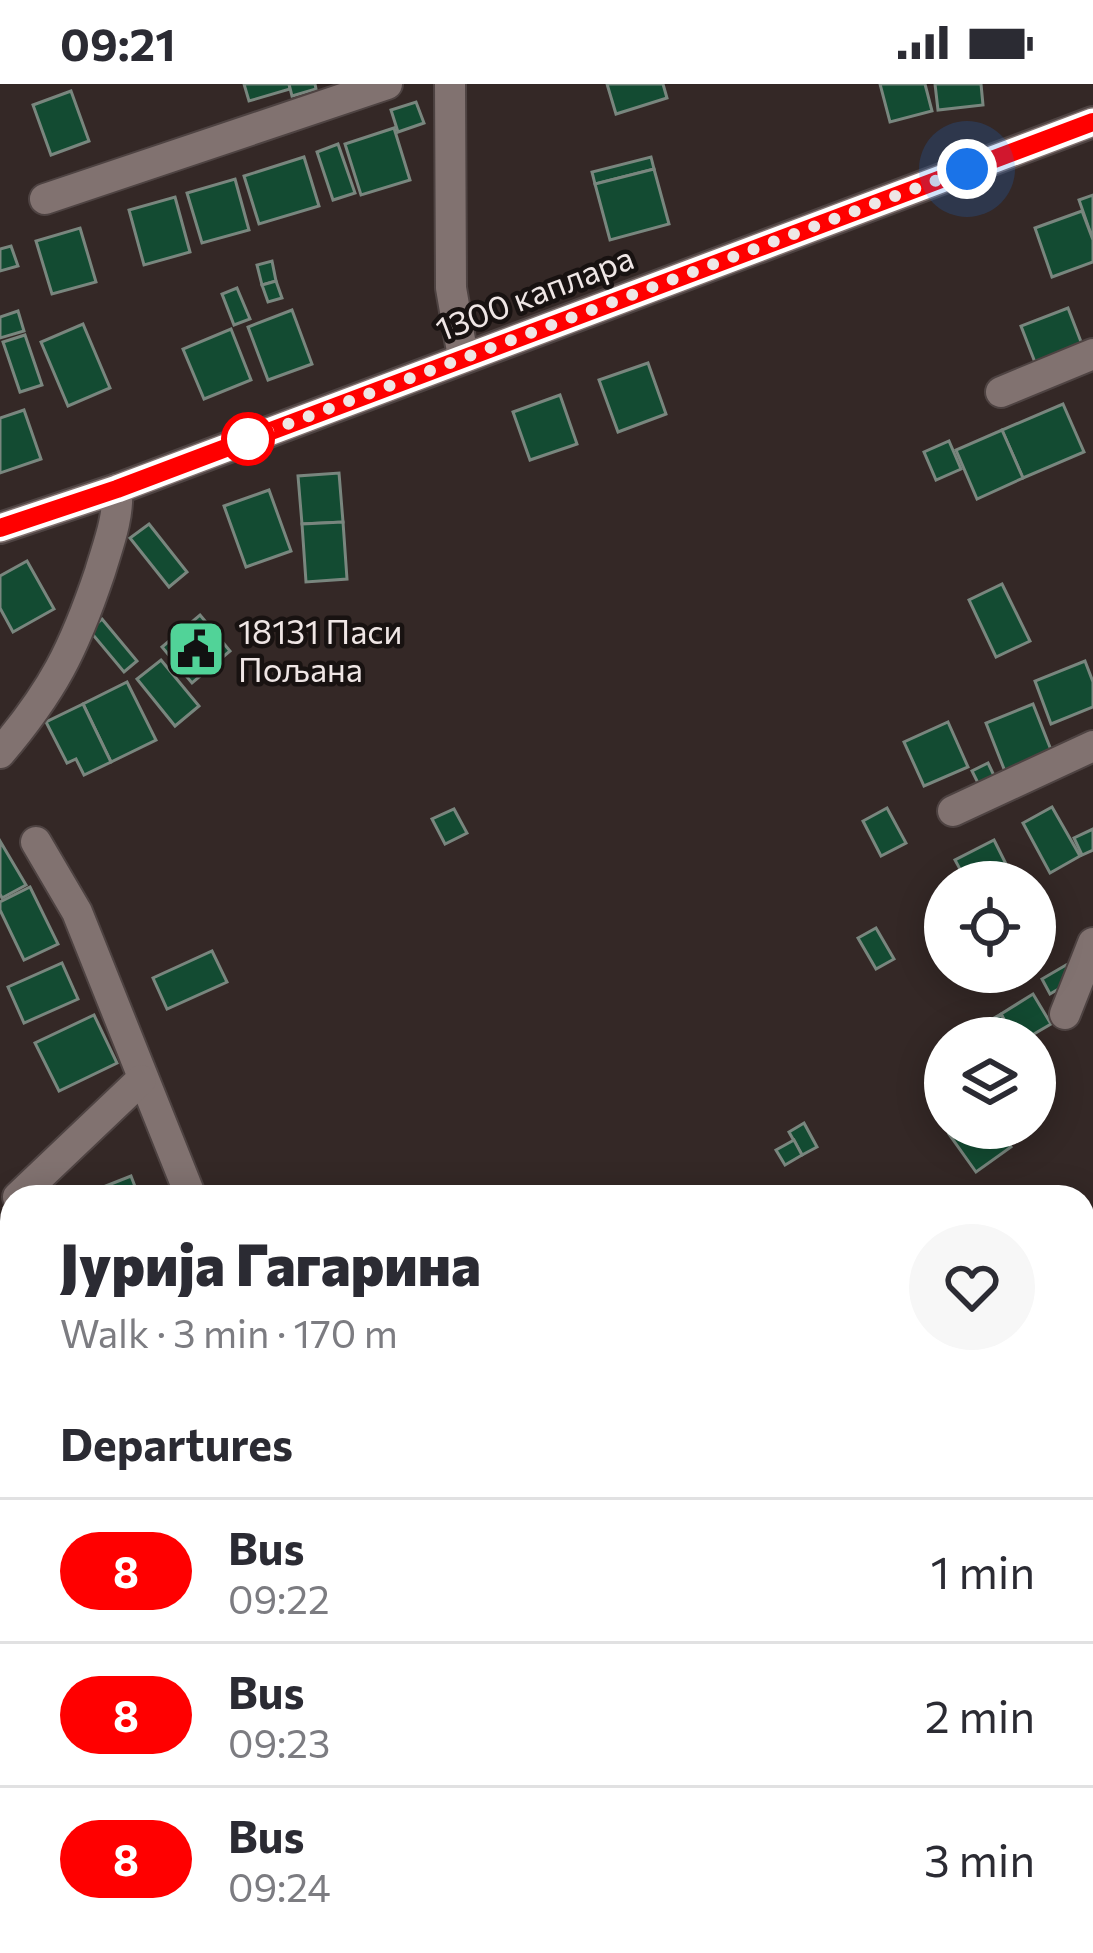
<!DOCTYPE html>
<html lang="en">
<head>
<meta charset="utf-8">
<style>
	body { margin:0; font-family:Commissioner,sans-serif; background:#f7f7f7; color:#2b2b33; height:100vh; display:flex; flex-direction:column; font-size:45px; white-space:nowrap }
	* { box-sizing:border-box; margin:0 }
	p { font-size:39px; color:#7c7c81 }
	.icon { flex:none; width:66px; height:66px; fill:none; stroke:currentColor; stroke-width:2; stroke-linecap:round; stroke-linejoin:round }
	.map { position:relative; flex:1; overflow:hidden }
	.drawer { position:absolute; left:0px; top:1101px; width:1095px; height:768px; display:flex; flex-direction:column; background:#fff; border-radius:36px 36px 0 0; box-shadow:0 6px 30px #0003 }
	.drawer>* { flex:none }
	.badge { padding:0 24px; border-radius:39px; font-size:42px; line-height:78px }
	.fabs { position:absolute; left:924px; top:777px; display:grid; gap:24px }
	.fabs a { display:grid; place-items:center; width:132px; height:132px; border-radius:50%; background:#fff; box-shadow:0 6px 30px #0003; font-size:60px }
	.you { position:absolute; width:60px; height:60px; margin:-30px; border:9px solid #fff; border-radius:50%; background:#1a73e8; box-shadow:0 0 0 18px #1a73e833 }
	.map>.badge { position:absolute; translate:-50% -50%; box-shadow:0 0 0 6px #fff }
	h2 { padding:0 60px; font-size:45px; line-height:108px }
	.round { display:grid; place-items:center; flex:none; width:126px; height:126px; border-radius:63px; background:#f7f7f7 }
	.overview { display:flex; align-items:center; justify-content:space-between; height:204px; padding:0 60px }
	h1 { font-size:57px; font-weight:800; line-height:90px }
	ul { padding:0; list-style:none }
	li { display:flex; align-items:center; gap:36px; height:144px; padding:0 60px; border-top:3px solid #e1e1e2 }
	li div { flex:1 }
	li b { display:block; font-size:45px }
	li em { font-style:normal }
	li .badge { min-width:132px; font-weight:700; text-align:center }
	.status { display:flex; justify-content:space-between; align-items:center; height:84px; padding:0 60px; background:#fff; direction:ltr }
	.status svg { height:33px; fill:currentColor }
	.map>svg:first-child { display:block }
	.building { fill:#134b32; stroke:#79867e; stroke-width:3 }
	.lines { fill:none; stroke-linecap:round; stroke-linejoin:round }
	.street-casing { stroke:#4e4342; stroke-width:34 }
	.street { stroke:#817270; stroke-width:30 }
	.line-casing { stroke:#fff; stroke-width:27 }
	.line { stroke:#f00; stroke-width:18 }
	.walk { stroke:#efe6e5; stroke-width:12; stroke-dasharray:0 21.6 }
	.stop-dot { fill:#fff; stroke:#f00; stroke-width:6 }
	.labels { text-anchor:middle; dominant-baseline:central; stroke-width:9; stroke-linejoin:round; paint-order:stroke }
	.street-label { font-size:33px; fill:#efe6e5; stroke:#181211 }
	.poi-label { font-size:33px; fill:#efe6e5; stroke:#181211; text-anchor:start }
</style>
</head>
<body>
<div class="status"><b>09:21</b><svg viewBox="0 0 49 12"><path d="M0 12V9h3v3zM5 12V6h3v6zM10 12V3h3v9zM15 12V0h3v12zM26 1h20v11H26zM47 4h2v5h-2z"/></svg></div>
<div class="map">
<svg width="1093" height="1869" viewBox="0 0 1093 1869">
	<rect width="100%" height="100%" fill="#342826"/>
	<!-- building -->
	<g class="building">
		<polygon points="244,0 289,0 290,5 249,17"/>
		<polygon points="289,0 315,0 316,5 292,12"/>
		<polygon points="607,0 663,0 667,14 616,30"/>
		<polygon points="880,0 925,0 932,27 890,38"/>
		<polygon points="935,0 981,0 983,21 938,26"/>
		<polygon points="71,7 89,57 51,71 33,21"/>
		<polygon points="416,18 424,39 398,48 391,26"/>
		<polygon points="394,44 410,96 361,111 345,60"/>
		<polygon points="338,60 355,109 333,116 317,68"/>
		<polygon points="304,73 319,122 259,140 244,92"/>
		<polygon points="651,73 654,85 595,100 592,88"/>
		<polygon points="654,85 669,140 610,156 595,100"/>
		<polygon points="235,95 249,146 202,159 187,109"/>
		<polygon points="1093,111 1093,156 1079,116"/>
		<polygon points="175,113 190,168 144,181 129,126"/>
		<polygon points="1082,127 1093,156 1093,178 1052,193 1035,144"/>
		<polygon points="80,144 96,198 52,210 36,157"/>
		<polygon points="11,162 18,182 0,187 0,165"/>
		<polygon points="272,177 276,197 262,201 257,181"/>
		<polygon points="276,197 282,214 268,218 262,201"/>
		<polygon points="237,204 250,235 234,241 222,210"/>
		<polygon points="1068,224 1083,263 1036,281 1021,242"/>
		<polygon points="292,226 312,280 268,296 248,243"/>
		<polygon points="18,227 24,247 0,254 0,233"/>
		<polygon points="83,240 110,304 68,322 41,258"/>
		<polygon points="231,245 251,296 204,315 183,265"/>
		<polygon points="25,251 42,301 20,308 3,258"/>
		<polygon points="648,279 666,330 618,348 599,296"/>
		<polygon points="560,311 577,360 530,376 513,328"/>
		<polygon points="1063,320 1084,368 1023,394 1002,346"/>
		<polygon points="24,326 41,375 0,389 0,334"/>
		<polygon points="1002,346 1023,394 977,415 956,366"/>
		<polygon points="949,357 961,385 936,396 924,368"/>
		<polygon points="339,389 343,438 302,440 298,392"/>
		<polygon points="269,406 291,467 246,483 224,422"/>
		<polygon points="343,438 347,495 306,498 302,440"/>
		<polygon points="149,440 187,488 169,503 130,454"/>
		<polygon points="27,477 54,525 13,548 0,524 0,492"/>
		<polygon points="1002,500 1030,557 996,573 969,516"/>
		<polygon points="200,531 230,567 192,599 162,563"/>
		<polygon points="102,535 137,577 124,588 89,546"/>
		<polygon points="161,576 199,622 175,642 137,595"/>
		<polygon points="1085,577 1093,598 1093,623 1051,640 1035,597"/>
		<polygon points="127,598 156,656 111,678 83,620"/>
		<polygon points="83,620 111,678 84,691 76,675 67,679 46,638"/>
		<polygon points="1033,620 1053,671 1006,690 986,639"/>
		<polygon points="948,638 968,683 924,702 904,658"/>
		<polygon points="988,679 998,700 982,707 972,687"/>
		<polygon points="1052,723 1080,772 1050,789 1023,739"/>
		<polygon points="887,724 906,759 881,772 863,737"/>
		<polygon points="454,725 467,749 445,760 432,735"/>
		<polygon points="1093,745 1093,766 1082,771 1074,754"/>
		<polygon points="994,756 1015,798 967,798 955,776"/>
		<polygon points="0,757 26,801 2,814 0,810"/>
		<polygon points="30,803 58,860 24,876 0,826 0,818"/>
		<polygon points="876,844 894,875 876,885 858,854"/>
		<polygon points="212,867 227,898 167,925 153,894"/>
		<polygon points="62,879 78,915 24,939 8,903"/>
		<polygon points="1066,881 1074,896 1050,910 1042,895"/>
		<polygon points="1033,910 1051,940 1027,954 1014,954 1001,930"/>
		<polygon points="1001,930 1014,954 978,954 973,946"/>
		<polygon points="94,931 117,979 59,1007 35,959"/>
		<polygon points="804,1039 817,1063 802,1071 789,1048"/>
		<polygon points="957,1044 998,1044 1011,1063 976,1088 949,1050"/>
		<polygon points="794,1056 802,1071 785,1081 776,1066"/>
		<polygon points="131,1092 139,1113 78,1113"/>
		<polygon points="12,1149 12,1216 0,1188 0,1154"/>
		<polygon points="1093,1280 1093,1357 1083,1294 1083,1281"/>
		<polygon points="0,1423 12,1435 12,1477 0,1489"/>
		<polygon points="12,1603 12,1635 0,1623 0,1614"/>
		<polygon points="2,1625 12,1636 12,1680 0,1667"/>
		<polygon points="5,1757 12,1772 12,1791 0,1796 0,1760"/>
		<polygon points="10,1792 12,1826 0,1832 0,1796"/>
		<polygon points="12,1826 12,1857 24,1857 0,1868 0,1832"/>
		<polygon points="28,1857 80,1857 84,1866 0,1869"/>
	</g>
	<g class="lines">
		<!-- street casing -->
		<g class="street-casing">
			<g id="street">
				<polyline points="450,0 451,204 463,273"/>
				<polyline points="45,115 387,0"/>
				<polyline points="1001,308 1093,270"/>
				<polyline points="0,444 117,405 1093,38"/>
				<path d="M0,669C53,607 74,565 100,488C108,461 119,434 117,405"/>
				<polyline points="953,727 1093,662"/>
				<polyline points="36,758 77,828 191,1113"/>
				<polyline points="1065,930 1093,859"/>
				<polyline points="18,1113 141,996"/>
				<polyline points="0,1565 12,1553"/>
			</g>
		</g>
		<!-- street -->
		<use href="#street" class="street"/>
	</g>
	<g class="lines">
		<!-- line casing -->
		<g class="line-casing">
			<polyline id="line" points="0,444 117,405 1093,38"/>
		</g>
		<!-- line -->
		<use href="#line" class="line"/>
		<!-- walk -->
		<polyline class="walk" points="248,355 967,85"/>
	</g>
	<!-- icons -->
	<defs>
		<g id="civic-square" transform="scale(3)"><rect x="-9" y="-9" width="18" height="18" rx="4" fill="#51d398" stroke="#181211"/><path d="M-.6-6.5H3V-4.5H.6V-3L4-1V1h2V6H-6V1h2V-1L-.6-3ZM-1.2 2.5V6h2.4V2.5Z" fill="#111"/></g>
	</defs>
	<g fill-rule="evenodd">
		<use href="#civic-square" x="196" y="565"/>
	</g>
	<!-- markers -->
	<circle class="stop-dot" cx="248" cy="355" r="24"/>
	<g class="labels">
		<!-- street labels -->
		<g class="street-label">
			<text transform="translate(534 208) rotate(-21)">1300 каплара</text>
		</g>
		<!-- poi labels -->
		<g class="poi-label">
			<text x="238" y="546">18131 Паси<tspan x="238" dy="38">Пољана</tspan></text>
		</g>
	</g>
</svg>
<div class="fabs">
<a><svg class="icon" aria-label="locate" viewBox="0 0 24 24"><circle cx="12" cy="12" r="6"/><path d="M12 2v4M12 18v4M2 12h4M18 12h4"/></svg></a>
<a><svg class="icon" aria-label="layers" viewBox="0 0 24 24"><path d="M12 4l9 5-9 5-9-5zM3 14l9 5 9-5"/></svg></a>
</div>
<div class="you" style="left:967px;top:85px"></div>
<section class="drawer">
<div class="overview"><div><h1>Јурија Гагарина</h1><p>Walk · 3 min · 170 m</p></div><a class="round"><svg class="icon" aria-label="heart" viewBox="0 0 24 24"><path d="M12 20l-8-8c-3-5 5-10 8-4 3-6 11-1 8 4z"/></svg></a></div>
<h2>Departures</h2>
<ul>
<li><span class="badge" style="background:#f00;color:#fff">8</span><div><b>Bus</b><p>09:22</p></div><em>1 min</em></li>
<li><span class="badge" style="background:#f00;color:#fff">8</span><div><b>Bus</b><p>09:23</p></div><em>2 min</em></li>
<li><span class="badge" style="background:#f00;color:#fff">8</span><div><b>Bus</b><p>09:24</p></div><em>3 min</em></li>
</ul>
</section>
</div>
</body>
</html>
